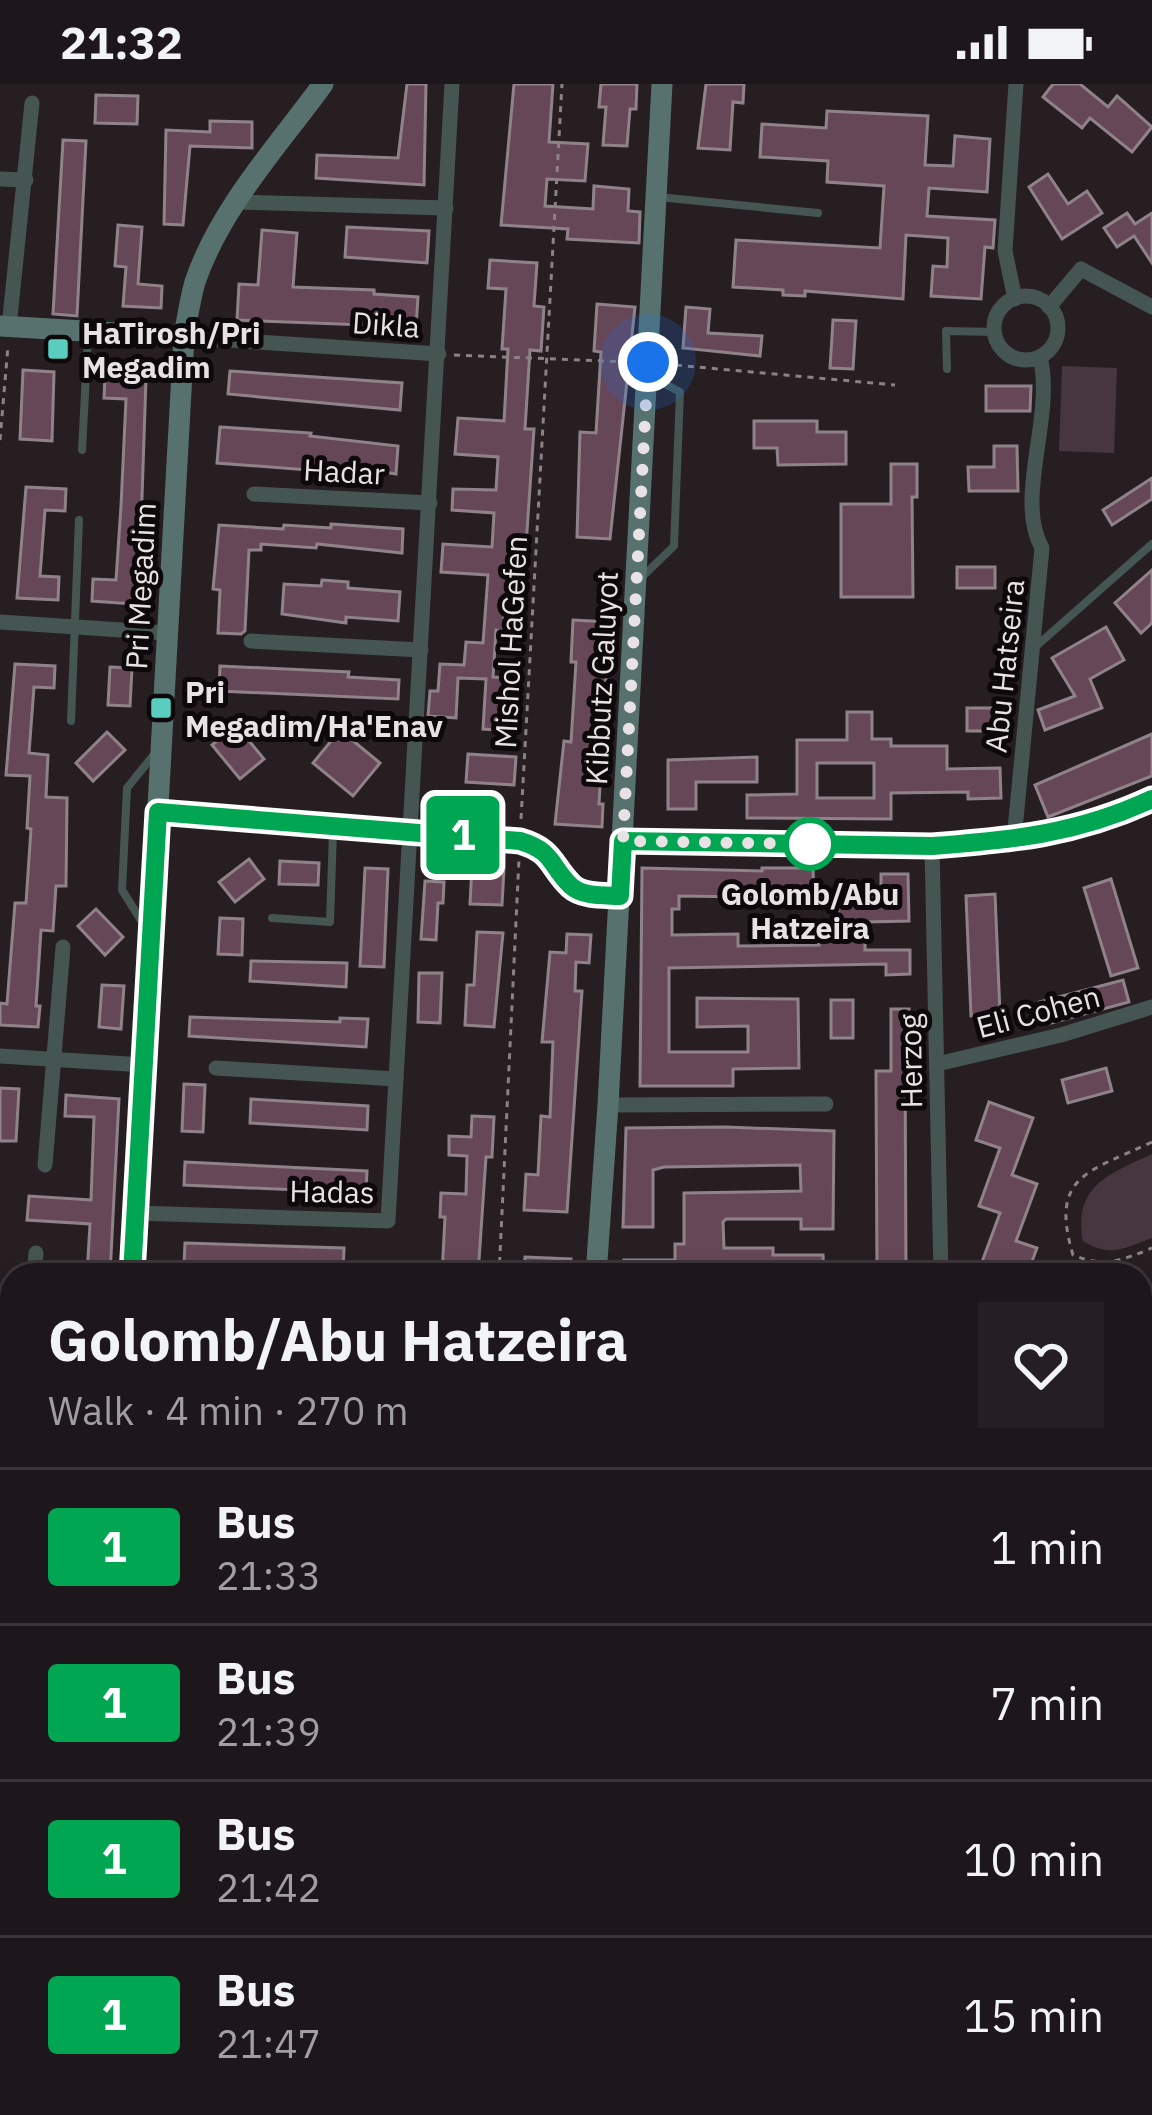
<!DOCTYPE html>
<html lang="en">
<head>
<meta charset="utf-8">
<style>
	body { margin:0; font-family:"IBM Plex Sans",sans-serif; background:#251f23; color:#f1f3f6; height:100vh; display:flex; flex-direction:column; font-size:45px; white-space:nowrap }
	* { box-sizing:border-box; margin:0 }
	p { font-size:39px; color:#a09fa2 }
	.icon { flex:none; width:66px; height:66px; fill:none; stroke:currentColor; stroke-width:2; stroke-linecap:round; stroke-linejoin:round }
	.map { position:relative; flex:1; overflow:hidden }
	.sheet { position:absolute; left:0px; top:1179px; width:1152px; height:852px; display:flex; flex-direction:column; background:#1d161a; border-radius:36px 36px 0 0; box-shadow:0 6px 18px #0003,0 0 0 3px #3b3539 }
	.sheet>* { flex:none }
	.badge { padding:0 24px; border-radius:9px; font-size:42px; line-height:78px }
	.you { position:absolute; width:60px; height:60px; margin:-30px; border:9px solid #fff; border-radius:50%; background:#1a73e8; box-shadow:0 0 0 18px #1a73e833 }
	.map>.badge { position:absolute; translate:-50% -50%; box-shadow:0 0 0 6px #fff }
	.round { display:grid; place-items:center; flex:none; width:126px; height:126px; border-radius:0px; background:#251f23 }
	.head { display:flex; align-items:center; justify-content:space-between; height:204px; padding:0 48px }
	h1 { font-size:57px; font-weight:800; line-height:90px }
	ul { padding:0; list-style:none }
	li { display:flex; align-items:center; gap:36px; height:156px; padding:0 48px; border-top:3px solid #3b3539 }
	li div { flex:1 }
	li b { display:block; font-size:45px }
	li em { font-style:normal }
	li .badge { min-width:132px; font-weight:700; text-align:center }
	.status { display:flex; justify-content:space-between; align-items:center; height:84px; padding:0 60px; background:#1d161a; direction:ltr }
	.status svg { height:33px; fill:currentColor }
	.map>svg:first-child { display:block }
	.green { fill:#47353f }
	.building { fill:#664757; stroke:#8f8389; stroke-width:3; fill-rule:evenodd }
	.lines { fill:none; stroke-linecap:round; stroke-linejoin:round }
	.path { stroke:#8a8285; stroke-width:3; stroke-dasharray:6 6; stroke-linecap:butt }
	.lane { stroke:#445552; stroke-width:8 }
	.street { stroke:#445552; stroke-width:15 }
	.secondary { stroke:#57726e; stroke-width:21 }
	.line-casing { stroke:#fff; stroke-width:27 }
	.line { stroke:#00a651; stroke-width:18 }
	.walk { stroke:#e9e2e5; stroke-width:12; stroke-dasharray:0 21.6 }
	.poi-dot { fill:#59cebe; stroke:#0d090b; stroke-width:4.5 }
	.stop-dot { fill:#fff; stroke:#00a651; stroke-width:6 }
	.labels { text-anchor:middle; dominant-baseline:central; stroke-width:10; stroke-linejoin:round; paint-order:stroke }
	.street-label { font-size:30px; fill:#e9e2e5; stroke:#0d090b }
	.poi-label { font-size:30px; font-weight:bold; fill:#e9e2e5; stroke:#0d090b; text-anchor:start }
	.stop-label { font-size:30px; font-weight:bold; fill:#e9e2e5; stroke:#0d090b }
</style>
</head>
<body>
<div class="status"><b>21:32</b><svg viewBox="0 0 49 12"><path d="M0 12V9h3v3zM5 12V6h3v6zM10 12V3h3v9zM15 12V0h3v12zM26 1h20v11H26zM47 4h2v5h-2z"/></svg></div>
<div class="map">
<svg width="1152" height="2031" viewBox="0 0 1152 2031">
	<rect width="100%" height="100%" fill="#271e22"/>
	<!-- green -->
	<g class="green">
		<polygon points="1062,282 1117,284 1114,369 1059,367"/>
		<path d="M1152,1070V1154C1125,1164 1109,1174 1083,1157C1073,1102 1109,1090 1152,1070Z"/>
		<polygon points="416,2019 1012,2019 1012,2031 412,2031"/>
	</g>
	<!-- building -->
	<g class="building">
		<polygon points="407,0 426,0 424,101 316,94 317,71 398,74"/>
		<polygon points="514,0 553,0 549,58 588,60 585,97 547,95 545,122 593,125 594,102 629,105 628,127 640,128 639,159 567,155 568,145 501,141"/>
		<polygon points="601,0 637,0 636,25 630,25 627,62 603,61 606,23 599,23"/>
		<polygon points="706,0 744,0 743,19 733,18 730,66 698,64"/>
		<polygon points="1053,0 1080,0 1108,23 1117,12 1152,43 1132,68 1090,34 1082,44 1043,13"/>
		<polygon points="96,11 138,12 137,40 95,39"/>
		<polygon points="827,27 928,32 925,81 953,82 955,52 990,55 987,108 929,104 927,132 995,136 993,164 985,163 981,215 931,212 933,182 947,183 948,154 906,151 903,215 805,207 805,212 783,211 783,206 733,203 736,156 880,164 884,102 827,98 828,77 760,73 762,40 826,44"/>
		<polygon points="210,37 252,38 252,64 190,62 183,141 164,140 166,46 210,48"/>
		<polygon points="63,56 86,57 77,232 53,230"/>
		<polygon points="1048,90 1068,120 1087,107 1102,129 1062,155 1029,103"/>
		<polygon points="1127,129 1135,140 1152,129 1152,179 1134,152 1117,163 1104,144"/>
		<polygon points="118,141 142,143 138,200 162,202 161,224 123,222 126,183 115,182"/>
		<polygon points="347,143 429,147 427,179 345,173"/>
		<polygon points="262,146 297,149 293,203 374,206 374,210 418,213 416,243 237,236 239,200 258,201"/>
		<polygon points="490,176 537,179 534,222 544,223 541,267 530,266 525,345 534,345 522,520 505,519 503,547 496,546 493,593 520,594 516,647 483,645 486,595 458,594 456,634 428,632 430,607 438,607 440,580 464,581 466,558 483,559 488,491 441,488 443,460 492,463 494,429 452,426 453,405 496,406 498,373 455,370 458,334 504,337 508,265 502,265 506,205 488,204"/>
		<polygon points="597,220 635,223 610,455 577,453 580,348 596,349 601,268 594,267"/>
		<polygon points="686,223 710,225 708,249 762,252 760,272 683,264"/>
		<polygon points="833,236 856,237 853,285 830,284"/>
		<polygon points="23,286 54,288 52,357 20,355"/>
		<polygon points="230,287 402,299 400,326 228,310"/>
		<polygon points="105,292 146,295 141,443 133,520 92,517 93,495 116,496 121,422 126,315 104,314"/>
		<polygon points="986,302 1031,302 1030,327 986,327"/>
		<polygon points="754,337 817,337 817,348 846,348 846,380 778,381 777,364 754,364"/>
		<polygon points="220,343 311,349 310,352 398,362 396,390 365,385 309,382 308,386 217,379"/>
		<polygon points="994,362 1017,362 1018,407 969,407 968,383 994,383"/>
		<polygon points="891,380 917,380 917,413 912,413 913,513 841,513 841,420 891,420"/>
		<polygon points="1152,394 1152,415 1112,441 1103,426"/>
		<polygon points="26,403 66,405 65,427 45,426 40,492 59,493 58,516 17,514"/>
		<polygon points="331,440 403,445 402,469 317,460 316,464 261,460 261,466 249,466 245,547 241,550 218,549 220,506 213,505 219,441 283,445 284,441 331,444"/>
		<rect x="957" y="483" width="38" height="21"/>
		<polygon points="1152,486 1152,539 1141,549 1115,519"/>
		<polygon points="322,496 348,498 348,504 400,508 398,537 346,533 346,539 282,530 284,500 321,502"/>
		<polygon points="573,536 609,538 599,720 603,720 602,743 555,740 564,657 571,658 576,578 571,578"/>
		<polygon points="1106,543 1124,576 1090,595 1102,624 1045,646 1038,626 1075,612 1052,574"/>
		<polygon points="15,580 55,582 54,604 34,603 29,669 48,671 46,713 67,714 66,802 56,802 53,847 41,846 36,922 40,922 38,943 0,941 0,919 7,920 15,819 26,819 31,745 27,744 30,692 6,691"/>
		<polygon points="220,582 349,588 348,593 399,596 398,615 219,607"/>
		<polygon points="110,583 132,584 130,622 108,621"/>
		<rect x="967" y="624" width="42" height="23"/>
		<path d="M847,628H872V655H891V662H947V685L1000,684L1001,714L968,715V708L891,709V735L747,734V711L797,710V656H847ZM817,679H874V714H817Z"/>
		<polygon points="236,641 264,675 240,695 212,661"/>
		<polygon points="340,646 380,679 353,712 313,679"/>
		<polygon points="107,648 125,666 93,697 76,679"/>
		<polygon points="1152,650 1152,692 1048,733 1035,701"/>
		<polygon points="468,670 516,673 514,701 466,698"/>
		<polygon points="757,673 757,698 696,698 696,725 668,725 668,676"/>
		<polygon points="249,775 264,795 235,818 219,798"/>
		<polygon points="280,777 319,779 318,801 279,800"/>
		<polygon points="472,782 504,784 502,821 470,820"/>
		<polygon points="365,784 388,785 384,883 360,882"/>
		<polygon points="642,784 762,787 762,784 813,784 814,814 679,812 679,825 672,825 672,851 738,850 738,862 819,861 819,849 838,849 838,806 881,806 881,790 908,790 909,837 865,838 865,866 910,866 910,890 886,891 886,880 669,884 669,968 748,968 748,942 697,943 697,914 798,915 799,984 733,985 733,1002 640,1002"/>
		<polygon points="1111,795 1138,884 1111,892 1084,804"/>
		<polygon points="425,797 444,798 443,819 438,819 436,856 421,855"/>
		<polygon points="995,810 1000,930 971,932 966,812"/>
		<polygon points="96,825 123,853 105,871 78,842"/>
		<polygon points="220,834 243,835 242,871 218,870"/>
		<polygon points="477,848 503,849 494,943 465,941 467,901 474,901"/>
		<polygon points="567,850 591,851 589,879 576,878 575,907 582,907 567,1128 524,1126 526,1090 538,1091 541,1032 550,1033 553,958 542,958 550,868 566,869"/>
		<polygon points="251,877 347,879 346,903 250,897"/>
		<polygon points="419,889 442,889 440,939 418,938"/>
		<polygon points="1123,896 1129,918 1044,941 1039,918"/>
		<polygon points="102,901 124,902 121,945 99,943"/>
		<rect x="831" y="916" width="22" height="38"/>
		<polygon points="891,925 909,925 909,963 905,963 906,1191 877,1191 876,987 891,987"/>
		<polygon points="190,933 340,938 340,934 368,935 366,963 189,952"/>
		<polygon points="1106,984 1112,1007 1068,1019 1062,996"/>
		<polygon points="184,1000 205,1001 203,1048 182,1047"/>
		<polygon points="0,1004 19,1005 16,1057 0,1057"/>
		<polygon points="66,1011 119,1015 110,1191 87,1191 90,1140 27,1136 29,1112 91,1116 94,1033 65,1032"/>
		<polygon points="251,1015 368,1022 367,1046 250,1039"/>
		<polygon points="989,1018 1033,1034 1012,1091 1037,1100 1016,1157 1037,1164 1027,1191 993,1191 979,1186 1000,1129 979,1122 1000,1064 976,1056"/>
		<polygon points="472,1032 494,1033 492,1073 486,1073 478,1191 442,1191 445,1133 440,1133 441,1109 466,1110 467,1072 449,1071 449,1052 471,1053"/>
		<polygon points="725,1043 834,1047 833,1145 801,1145 801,1135 726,1135 723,1138 724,1164 773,1164 773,1171 823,1171 824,1191 624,1191 624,1176 675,1176 675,1160 684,1160 684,1109 801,1107 800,1081 664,1083 653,1086 653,1143 623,1143 626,1044"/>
		<polygon points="185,1078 367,1087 366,1109 184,1101"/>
		<polygon points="185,1159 344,1164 343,1189 184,1180"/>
		<polygon points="525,1173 571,1175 570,1191 524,1191"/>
	</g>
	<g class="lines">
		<!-- path -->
		<g class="path">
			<polyline points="454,271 630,278"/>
			<polyline points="664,280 895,301"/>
			<polyline points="0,356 8,262"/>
			<polyline points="521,735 562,0"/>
			<path d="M1152,1058C1089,1088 1049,1091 1073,1171C1103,1184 1123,1176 1152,1164"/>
			<polyline points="499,1191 519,775"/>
			<polyline points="1140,1644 1152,1644"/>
			<polyline points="1140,1734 1152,1735"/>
			<polyline points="471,2019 477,2031"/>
			<polyline points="697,2019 711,2031"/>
			<polyline points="913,2019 926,2031"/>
			<polyline points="780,2031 790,2019"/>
			<polyline points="964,2031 970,2019"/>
		</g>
		<!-- lane -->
		<g class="lane">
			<polyline points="658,113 818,129"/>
			<polyline points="947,285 946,247 995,248"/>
			<polyline points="82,366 88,253"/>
			<polyline points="642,493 674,462 680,308 652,293"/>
			<polyline points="1033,565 1152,460"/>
			<polyline points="71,637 79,436"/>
			<polyline points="272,834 330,838 333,747"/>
			<polyline points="144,841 122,806 127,704 156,668"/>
		</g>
		<!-- street -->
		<g class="street">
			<polyline points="0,95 26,96"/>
			<polyline points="236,118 446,124"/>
			<circle cx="1026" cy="244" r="32"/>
			<polyline points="1015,215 1005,167 1016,0"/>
			<polyline points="1049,223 1081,185 1152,223"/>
			<polyline points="9,243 32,19"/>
			<polyline points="184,253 439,270"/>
			<polyline points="254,410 430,419"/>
			<polyline points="0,538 167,549"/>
			<polyline points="251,557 421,566"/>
			<path d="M1014,756L1042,464C1014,414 1055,333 1040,273"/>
			<polyline points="932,762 941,1191"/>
			<polyline points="0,972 144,981"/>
			<polyline points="937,980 1061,951 1152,923"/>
			<polyline points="216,984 396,995"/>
			<polyline points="608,1021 826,1020"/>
			<polyline points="45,1081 63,863"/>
			<polyline points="135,1129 388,1137 452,0"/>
			<polyline points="34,1191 36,1169"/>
			<polyline points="0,1260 12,1261"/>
			<polyline points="1140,1333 1152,1330"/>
			<polyline points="0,1639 12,1639"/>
			<polyline points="1140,1854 1152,1866"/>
			<polyline points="0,1932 12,1932"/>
			<polyline points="1140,2006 1152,2002"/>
		</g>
		<!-- secondary -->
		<g class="secondary">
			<polyline points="0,242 184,253"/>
			<path d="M157,727L520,757C554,767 550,782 571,802C583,813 605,811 620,811"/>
			<path d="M623,757C691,758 759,759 826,760C941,762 1045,764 1152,715"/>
			<path d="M132,1191L184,253C187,235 190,216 195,198C220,124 278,62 323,0"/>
			<polyline points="596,1191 608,1021 662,0"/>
			<polyline points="0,1550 12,1551"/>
			<polyline points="1140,1552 1152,1553"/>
			<polyline points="89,2031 90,2019"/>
			<polyline points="1043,2031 1043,2019"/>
		</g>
	</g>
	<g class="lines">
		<!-- line casing -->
		<g class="line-casing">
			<path id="line" d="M132,1191L158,728L520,757C554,767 550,782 571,802C583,813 605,811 620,812L623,757L932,762C1012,756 1077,750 1152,715"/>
		</g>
		<!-- line -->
		<use href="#line" class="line"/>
		<!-- walk -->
		<polyline class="walk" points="648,278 623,757 810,760"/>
	</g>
	<!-- markers -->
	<g class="poi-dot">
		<rect x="46" y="253" width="24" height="24" rx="6"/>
		<rect x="149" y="612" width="24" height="24" rx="6"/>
	</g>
	<circle class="stop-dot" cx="810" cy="760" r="24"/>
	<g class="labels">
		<!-- street labels -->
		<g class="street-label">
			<text transform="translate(386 240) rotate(4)">Dikla</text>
			<text transform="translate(344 387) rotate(3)">Hadar</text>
			<text transform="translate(140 502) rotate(-87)">Pri Megadim</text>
			<text transform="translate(510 558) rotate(-87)">Mishol HaGefen</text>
			<text transform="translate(1004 582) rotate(-84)">Abu Hatseira</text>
			<text transform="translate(601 594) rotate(-87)">Kibbutz Galuyot</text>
			<text transform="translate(1038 927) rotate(-15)">Eli Cohen</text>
			<text transform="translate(910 977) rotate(-91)">Herzog</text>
			<text transform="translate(332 1107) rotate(1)">Hadas</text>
		</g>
		<!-- poi labels -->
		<g class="poi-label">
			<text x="82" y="248">HaTirosh/Pri<tspan x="82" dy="34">Megadim</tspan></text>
			<text x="185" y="607">Pri<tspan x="185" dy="34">Megadim/Ha'Enav</tspan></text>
		</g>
		<!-- stop labels -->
		<g class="stop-label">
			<text x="810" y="809">Golomb/Abu<tspan x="810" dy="34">Hatzeira</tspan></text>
		</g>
	</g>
</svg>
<div class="you" style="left:648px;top:278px"></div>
<b class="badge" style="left:463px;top:751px;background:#00a651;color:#fff">1</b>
<section class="sheet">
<div class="head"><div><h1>Golomb/Abu Hatzeira</h1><p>Walk · 4 min · 270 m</p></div><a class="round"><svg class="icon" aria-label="heart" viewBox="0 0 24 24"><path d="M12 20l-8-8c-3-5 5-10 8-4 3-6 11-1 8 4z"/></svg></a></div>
<ul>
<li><span class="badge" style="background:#00a651;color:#fff">1</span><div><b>Bus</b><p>21:33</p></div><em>1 min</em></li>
<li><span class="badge" style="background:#00a651;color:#fff">1</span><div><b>Bus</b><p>21:39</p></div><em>7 min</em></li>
<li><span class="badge" style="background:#00a651;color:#fff">1</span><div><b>Bus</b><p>21:42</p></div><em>10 min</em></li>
<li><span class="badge" style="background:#00a651;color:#fff">1</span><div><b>Bus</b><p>21:47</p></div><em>15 min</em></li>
</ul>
</section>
</div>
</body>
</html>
